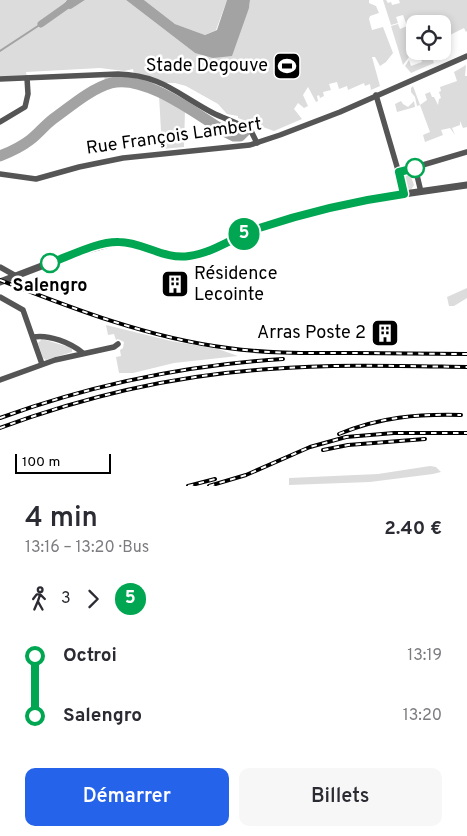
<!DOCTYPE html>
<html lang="fr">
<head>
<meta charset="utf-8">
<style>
	body { margin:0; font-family:Overpass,sans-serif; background:#f7f7f7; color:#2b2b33; height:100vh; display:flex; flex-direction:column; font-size:19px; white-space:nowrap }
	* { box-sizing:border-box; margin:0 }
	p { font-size:16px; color:#7c7c81 }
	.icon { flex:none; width:28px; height:28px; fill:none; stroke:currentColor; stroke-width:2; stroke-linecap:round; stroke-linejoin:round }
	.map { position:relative; height:486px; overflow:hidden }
	.details { display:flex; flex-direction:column; background:#fff; flex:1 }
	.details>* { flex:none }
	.badge { padding:0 10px; border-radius:16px; font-size:18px; line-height:32px }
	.buttons { position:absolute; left:406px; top:15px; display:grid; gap:10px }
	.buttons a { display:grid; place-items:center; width:45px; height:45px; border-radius:10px; background:#fff; box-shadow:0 2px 8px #0003; font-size:25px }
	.scale { position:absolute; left:15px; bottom:12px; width:96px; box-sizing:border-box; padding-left:5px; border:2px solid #000; border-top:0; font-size:14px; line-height:18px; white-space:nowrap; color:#000; -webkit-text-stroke:4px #fff; paint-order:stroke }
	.map>.badge { position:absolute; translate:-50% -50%; box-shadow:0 0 0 2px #fff }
	.legs { display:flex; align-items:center; gap:8px; height:55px; padding:0 25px; font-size:16px }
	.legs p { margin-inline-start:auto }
	.headline { display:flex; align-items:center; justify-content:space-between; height:85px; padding:0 25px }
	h1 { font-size:28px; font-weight:600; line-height:38px }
	.cta { display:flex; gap:10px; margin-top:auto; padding:10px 25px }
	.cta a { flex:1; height:58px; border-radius:10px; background:#2563eb; color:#fff; font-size:20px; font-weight:600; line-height:58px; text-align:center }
	.cta a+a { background:#f7f7f7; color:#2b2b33 }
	ul { padding:0 25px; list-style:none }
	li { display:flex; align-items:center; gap:18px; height:60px; font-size:19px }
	li i { display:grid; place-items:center; width:8px; height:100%; margin:0 6px; background:currentColor }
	li i::after { content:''; width:12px; height:12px; margin:-6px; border:4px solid; border-radius:50%; background:#fff }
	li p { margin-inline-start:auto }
	li:first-child i { background:linear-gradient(#0000 50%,currentColor 0) }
	li:last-child i { background:linear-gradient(currentColor 50%,#0000 0) }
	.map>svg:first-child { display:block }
	.green { fill:#dcdcdc }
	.water { fill:#a3a3a3 }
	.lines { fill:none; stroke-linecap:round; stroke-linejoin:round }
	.stream { stroke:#a3a3a3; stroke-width:2 }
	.canal { stroke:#a3a3a3; stroke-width:7 }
	.river { stroke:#a3a3a3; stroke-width:11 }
	.minor { stroke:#555; stroke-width:5.5 }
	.tertiary { stroke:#555; stroke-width:7 }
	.rail-casing { stroke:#000; stroke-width:4 }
	.rail { stroke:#fff; stroke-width:2; stroke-dasharray:5.5; stroke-linecap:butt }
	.line-1-casing { stroke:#fff; stroke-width:11 }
	.line-1 { stroke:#00a651; stroke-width:8 }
	.stop-1-dot { fill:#fff; stroke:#00a651; stroke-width:2.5 }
	.labels { text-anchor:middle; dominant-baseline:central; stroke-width:5; stroke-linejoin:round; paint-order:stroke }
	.poi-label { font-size:18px; fill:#000; stroke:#fff; text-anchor:end }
	.street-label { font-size:18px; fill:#000; stroke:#fff }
	.stop-label { font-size:18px; font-weight:bold; fill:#000; stroke:#fff }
</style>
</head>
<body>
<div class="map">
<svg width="467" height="486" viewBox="0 0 467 486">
	<rect width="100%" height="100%" fill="#fff"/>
	<!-- green -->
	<g class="green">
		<path d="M0,0H67L65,2L71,9L85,0H126L195,53L249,8L250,0H369V3L376,6L379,13L370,16L369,19L372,30L383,27L393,53L386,62L380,66L375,57H372L380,86L371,90L370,84L365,86L364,83L348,90L347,86L339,89L337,82L329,84L331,90L323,92L324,96L320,98L319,95L317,96L318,101L316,102L308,87L303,95L308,106L304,108L298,103L294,109L302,119L274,131L238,118V116L227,114L218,104L186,86L175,83H162L159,89C176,97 224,133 239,131L243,127L249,130L242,138L235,141L185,110L184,147L162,149L159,95C145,89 131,82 115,84C91,85 50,127 30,141C21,148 10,153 0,157V155L29,140L45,123L60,111L105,83L104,74H134L133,69L124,71L100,68L26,72L27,78L0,79Z"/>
		<polygon points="144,0 227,0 216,30 205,35 175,24"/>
		<polygon points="383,0 386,0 388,3 391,2 392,5 400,3 399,0 467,0 467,31 466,32 464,28 448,36 442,20 435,24 415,24 415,49 409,52 409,57 403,65 391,26 398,24 400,29 407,26 403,15 396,17 398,23 391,25"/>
		<polygon points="418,51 424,51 426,59 432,57 434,63 411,73 405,66 409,60 411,66 422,62"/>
		<polygon points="466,65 465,76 467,76 467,127 463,128 460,121 460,125 452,128 455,135 450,128 441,130 443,135 425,142 423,135 430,132 420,105 417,106 415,97 411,92 411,88 413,86 420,105 427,100 425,94 430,92 432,97 434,97 438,105 439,99 441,98 439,92 441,91 440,87 457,81 454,72"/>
		<polygon points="401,101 403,104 408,107 414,101 415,107 397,112 395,104"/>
		<polygon points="405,173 410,174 414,185 411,190 405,187 403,177"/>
		<polygon points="467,288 467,298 454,306 449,306 447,297"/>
		<polygon points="106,325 171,341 218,349 238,356 174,363 133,373 119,373 116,357 121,356 120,350 123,348 124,342 118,339 116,340 114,334 108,335"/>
		<polygon points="42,339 69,347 72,349 72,352 46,360 43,358 38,343"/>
		<polygon points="430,466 436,467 441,472 433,474 370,482 289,485 289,478 378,474"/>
	</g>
	<!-- water -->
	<g class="water">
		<polygon points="67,0 85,0 71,9 61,8"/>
		<polygon points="126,0 144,0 175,24 205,35 217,30 227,0 250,0 249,8 232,56 213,58 195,53"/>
	</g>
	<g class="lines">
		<!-- stream -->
		<polyline class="stream" points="0,51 41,24"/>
		<!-- canal -->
		<polyline class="canal" points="41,24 75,0"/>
		<!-- river -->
		<path class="river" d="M0,156C10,152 21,147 30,140C38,134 44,126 53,119C70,107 90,89 111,83C145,74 196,114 224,131L234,136H240L246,130"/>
		<!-- minor -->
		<g class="minor">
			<path d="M0,79L118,74C161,75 177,94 213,113C225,119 239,123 251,131L257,143"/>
			<polyline points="376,95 405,194"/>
			<polyline points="0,122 25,107 28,94 27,78"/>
			<polyline points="415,167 421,192"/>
			<polyline points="399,172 467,152"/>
			<polyline points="0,174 36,179 79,167 123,158 250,145 280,135 340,112 467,56"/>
			<polyline points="0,267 16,276"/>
			<polyline points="0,297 23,310 42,364"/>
			<path d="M33,337C49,334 71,343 83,353"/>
			<polyline points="0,380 55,360 114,347 118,344"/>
		</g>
		<!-- tertiary -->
		<polyline class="tertiary" points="0,282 73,254 113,243 119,242 130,244 169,256 189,256 204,252 258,229 326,209 397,195 467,185"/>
		<!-- rail casing -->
		<g class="rail-casing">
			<g id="rail">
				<path d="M0,280C74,309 149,338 228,348C270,354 312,353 353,353C391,353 429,354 467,354"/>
				<path d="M0,418C91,385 186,365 283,359"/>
				<path d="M0,428C86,396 177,375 270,369C335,364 401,366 467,367"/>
				<path d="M339,434C380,417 417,414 461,415"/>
				<polyline points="323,450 348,445 425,439"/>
				<polyline points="188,486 215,479"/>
				<polyline points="209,486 246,475 310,447 346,437 394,433 467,433"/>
			</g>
		</g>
		<!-- rail -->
		<use href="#rail" class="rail"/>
	</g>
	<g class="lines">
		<!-- line-1 casing -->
		<g class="line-1-casing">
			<path id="line-1" d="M50,263C70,256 98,241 119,242C143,242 164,260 189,256C213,253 234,237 256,229C304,213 354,201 404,194L399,172L415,168"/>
		</g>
		<!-- line-1 -->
		<use href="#line-1" class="line-1"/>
	</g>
	<!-- icons -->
	<defs>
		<g id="stadium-square" transform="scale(1.4375)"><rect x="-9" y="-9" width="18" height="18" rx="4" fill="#000" stroke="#fff"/><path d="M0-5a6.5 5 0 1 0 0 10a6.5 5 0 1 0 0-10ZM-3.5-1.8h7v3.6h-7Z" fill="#fff"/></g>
		<g id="building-square" transform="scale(1.4375)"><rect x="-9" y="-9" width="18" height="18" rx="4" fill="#000" stroke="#fff"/><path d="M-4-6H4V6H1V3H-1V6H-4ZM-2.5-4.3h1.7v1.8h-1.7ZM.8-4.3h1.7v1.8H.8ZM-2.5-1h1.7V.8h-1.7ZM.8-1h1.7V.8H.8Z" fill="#fff"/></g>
	</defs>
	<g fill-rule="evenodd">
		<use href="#stadium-square" x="287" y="66"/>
		<use href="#building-square" x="175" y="284"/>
		<use href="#building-square" x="385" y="333"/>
	</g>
	<!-- markers -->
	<g class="stop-1-dot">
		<circle cx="415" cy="168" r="9"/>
		<circle cx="50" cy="263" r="9"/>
	</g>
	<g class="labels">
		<!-- poi labels -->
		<g class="poi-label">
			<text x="268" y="66">Stade Degouve</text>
			<text x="194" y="274" text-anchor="start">Résidence<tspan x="194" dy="21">Lecointe</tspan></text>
			<text x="366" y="333">Arras Poste 2</text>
		</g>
		<!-- street labels -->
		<g class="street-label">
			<text transform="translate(174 137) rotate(-8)">Rue François Lambert</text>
		</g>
		<!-- stop labels -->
		<g class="stop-label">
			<text x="50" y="286">Salengro</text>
		</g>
	</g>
</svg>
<div class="buttons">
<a><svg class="icon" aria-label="locate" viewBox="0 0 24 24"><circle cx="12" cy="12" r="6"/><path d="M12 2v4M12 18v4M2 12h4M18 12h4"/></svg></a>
</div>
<div class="scale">100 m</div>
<b class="badge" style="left:244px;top:234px;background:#00a651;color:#fff">5</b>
</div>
<section class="details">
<div class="headline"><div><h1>4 min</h1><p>13:16 – 13:20 · Bus</p></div><b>2.40 €</b></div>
<div class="legs"><svg class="icon" aria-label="walk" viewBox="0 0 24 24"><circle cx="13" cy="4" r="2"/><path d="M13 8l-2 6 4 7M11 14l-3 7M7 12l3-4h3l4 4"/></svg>3<svg class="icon" aria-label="forward" viewBox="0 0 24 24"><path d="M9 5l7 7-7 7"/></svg><b class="badge" style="background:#00a651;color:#fff">5</b></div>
<ul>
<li><i style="color:#00a651"></i><b>Octroi</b><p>13:19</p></li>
<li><i style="color:#00a651"></i><b>Salengro</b><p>13:20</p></li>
</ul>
<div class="cta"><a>Démarrer</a><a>Billets</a></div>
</section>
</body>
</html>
